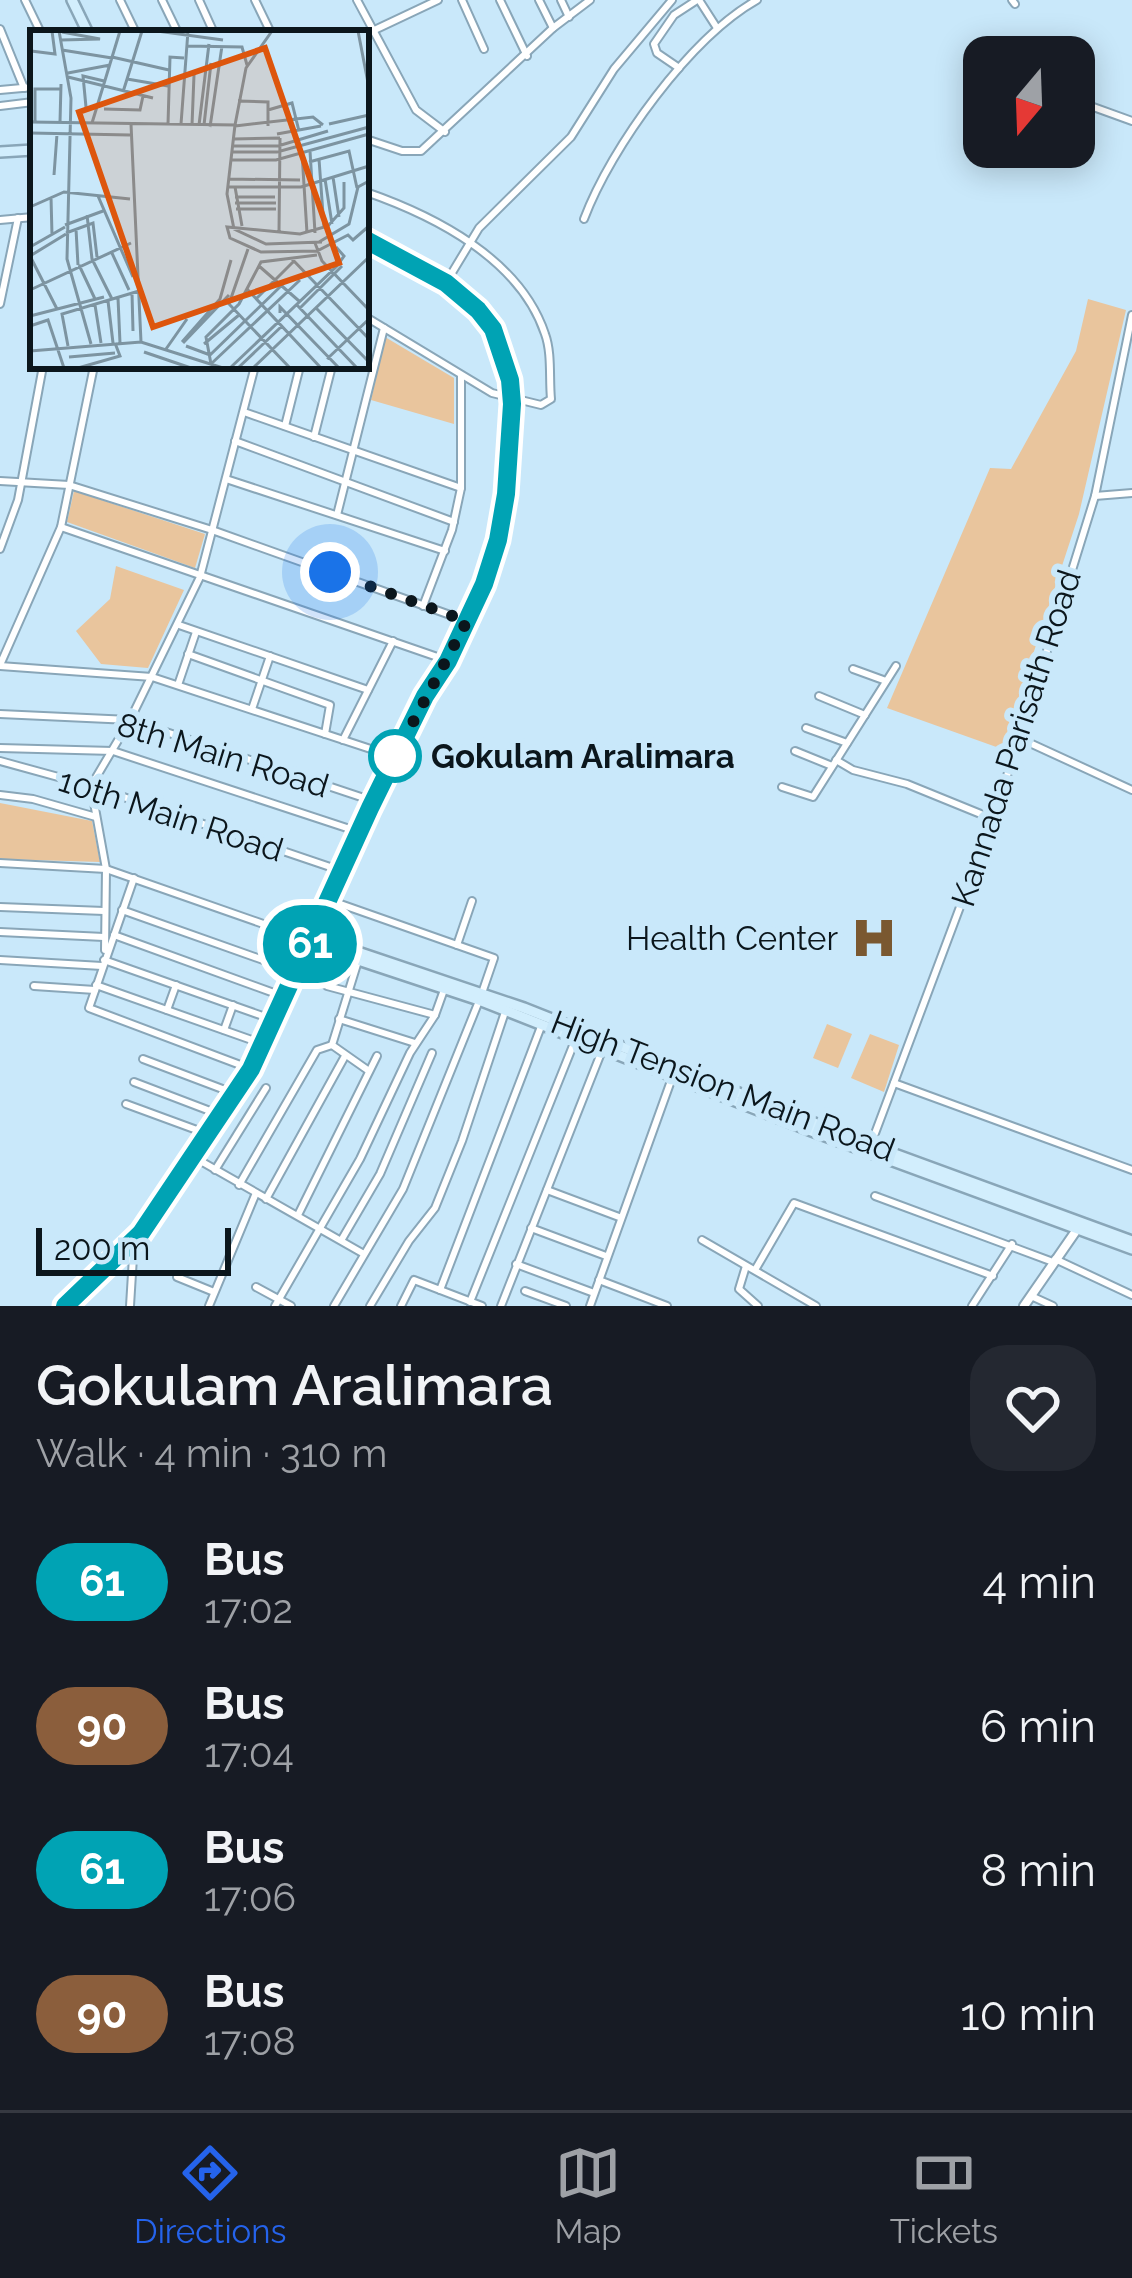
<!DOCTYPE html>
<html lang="en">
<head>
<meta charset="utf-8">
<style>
	body { margin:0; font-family:Raleway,sans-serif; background:#242831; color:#f1f3f6; height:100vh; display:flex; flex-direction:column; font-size:45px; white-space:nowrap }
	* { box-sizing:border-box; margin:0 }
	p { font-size:39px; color:#9ea1a6 }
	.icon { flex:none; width:66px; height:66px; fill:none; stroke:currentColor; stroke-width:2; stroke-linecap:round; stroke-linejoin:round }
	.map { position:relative; height:1306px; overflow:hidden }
	.panel { display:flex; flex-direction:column; background:#171b24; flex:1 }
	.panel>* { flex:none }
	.badge { padding:0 24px; border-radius:39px; font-size:42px; line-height:78px }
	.needle { width:78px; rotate:199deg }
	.controls { position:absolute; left:963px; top:36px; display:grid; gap:24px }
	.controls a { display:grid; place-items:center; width:132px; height:132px; border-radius:24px; background:#171b24; box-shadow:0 6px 30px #0003; font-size:60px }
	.scale { position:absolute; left:36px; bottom:30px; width:195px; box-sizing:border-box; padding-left:12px; border:6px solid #0b161c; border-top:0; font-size:33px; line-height:42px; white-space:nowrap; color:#0b161c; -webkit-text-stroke:9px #c9e8fa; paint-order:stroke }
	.you { position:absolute; width:60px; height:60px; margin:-30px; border:9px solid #fff; border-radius:50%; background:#1a73e8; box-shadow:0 0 0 18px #1a73e833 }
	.map>.badge { position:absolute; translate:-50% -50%; box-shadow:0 0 0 6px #fff }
	.round { display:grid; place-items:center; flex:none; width:126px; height:126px; border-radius:36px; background:#242831 }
	.headline { display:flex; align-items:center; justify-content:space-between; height:204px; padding:0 36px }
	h1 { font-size:57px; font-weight:600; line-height:90px }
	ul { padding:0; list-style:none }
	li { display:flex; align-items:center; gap:36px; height:144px; padding:0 36px }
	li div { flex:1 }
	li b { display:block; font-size:45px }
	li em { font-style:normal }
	li .badge { min-width:132px; font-weight:700; text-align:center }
	.tabs { display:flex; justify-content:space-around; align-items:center; height:168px; border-top:3px solid #363941; background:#171b24; font-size:33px; color:#9ea1a6 }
	.tabs a { display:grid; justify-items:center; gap:6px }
	.tabs .on { color:#2563eb }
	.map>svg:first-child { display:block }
	.green { fill:#e9c59d }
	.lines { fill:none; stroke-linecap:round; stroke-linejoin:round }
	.minor-casing { stroke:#89a6b8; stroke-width:10 }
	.tertiary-casing { stroke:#89a6b8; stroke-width:12 }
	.secondary-casing { stroke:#89a6b8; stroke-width:14 }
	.minor { stroke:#fff; stroke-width:6 }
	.tertiary { stroke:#fff; stroke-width:8 }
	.secondary { stroke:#d2eefd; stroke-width:9 }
	.line-casing { stroke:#fff; stroke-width:27 }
	.line { stroke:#00a3b4; stroke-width:18 }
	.walk { stroke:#0b161c; stroke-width:12; stroke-dasharray:0 21.6 }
	.stop-dot { fill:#fff; stroke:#00a3b4; stroke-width:6 }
	.labels { text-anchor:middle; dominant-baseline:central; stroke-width:12; stroke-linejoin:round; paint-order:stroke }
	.street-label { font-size:33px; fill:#0b161c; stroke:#c9e8fa }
	.stop-label { font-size:33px; font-weight:bold; fill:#0b161c; stroke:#c9e8fa; text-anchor:start }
	.poi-label { font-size:33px; fill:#0b161c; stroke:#c9e8fa; text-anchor:end }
	.inset-road { fill:none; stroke:#7d94a1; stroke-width:3 }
	.view { fill:#dd560d; fill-opacity:0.15; stroke:#dd560d; stroke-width:6 }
	.inset-edge { fill:none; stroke:#0b161c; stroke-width:6 }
</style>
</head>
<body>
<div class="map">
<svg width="1132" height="1306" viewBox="0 0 1132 1306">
	<rect width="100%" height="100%" fill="#c9e8fa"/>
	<!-- green -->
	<g class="green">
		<polygon points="1088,299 1126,310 1079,514 1002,749 887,708 990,468 1011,469 1076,351"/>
		<polygon points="385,337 454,378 454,424 371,400"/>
		<polygon points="74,491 205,534 195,568 67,522"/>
		<polygon points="116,566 184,590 148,668 101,664 76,631 110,599"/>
		<polygon points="0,803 92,821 100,862 0,859"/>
		<polygon points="827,1024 852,1034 838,1068 813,1058"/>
		<polygon points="870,1034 899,1045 884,1092 851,1078"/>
	</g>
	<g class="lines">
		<!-- minor casing -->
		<g class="minor-casing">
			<g id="minor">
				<polyline points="25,0 41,33"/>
				<polyline points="120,0 136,33"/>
				<polyline points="162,0 178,33"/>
				<polyline points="199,0 214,33"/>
				<polyline points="255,0 271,33"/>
				<polyline points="357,0 416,110 445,132"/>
				<polyline points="462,0 484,49"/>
				<polyline points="500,0 527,56"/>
				<polyline points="539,0 553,28"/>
				<polyline points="561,0 569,17"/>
				<polyline points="699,0 717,28"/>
				<polyline points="1012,0 1015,4"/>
				<polyline points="0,29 24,88"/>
				<polyline points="366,34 438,0"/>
				<polyline points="679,68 657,53 654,44 674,15 697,0"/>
				<polyline points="0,90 33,87"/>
				<polyline points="0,106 33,102"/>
				<polyline points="1074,111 1085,104 1132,121"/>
				<polyline points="366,139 402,151 421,151 553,28 590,0"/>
				<path d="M366,192C435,216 520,259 545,334C552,353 549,378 551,399L541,405L492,393L366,317"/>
				<path d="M584,219C611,147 690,38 757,0"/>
				<polyline points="0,220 33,217"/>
				<polyline points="447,281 479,228 571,137 614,69 672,0"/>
				<polyline points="0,304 18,218"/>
				<polyline points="244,412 461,488"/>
				<polyline points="285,426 300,366"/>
				<polyline points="314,437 332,366"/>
				<polyline points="235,441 454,522"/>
				<polyline points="226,479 445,551"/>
				<polyline points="0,481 69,485 212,530 467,621"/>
				<polyline points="1095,496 1132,493"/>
				<polyline points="337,515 384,328"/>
				<polyline points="61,527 449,661"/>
				<polyline points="0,549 18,500 43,366"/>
				<polyline points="423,606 452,530 461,488 461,376"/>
				<polyline points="179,625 368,690"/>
				<polyline points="188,654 330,705 325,734"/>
				<polyline points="0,665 61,527 94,366"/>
				<polyline points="0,666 152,677 395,757"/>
				<polyline points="853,669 886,681"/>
				<polyline points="178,685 196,632"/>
				<polyline points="819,696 865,715"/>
				<polyline points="252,709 270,656"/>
				<polyline points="0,714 130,720 373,801"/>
				<polyline points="806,728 847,743"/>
				<polyline points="1021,739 1132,790"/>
				<polyline points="343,740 393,641"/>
				<polyline points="0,748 113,751 359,832"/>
				<polyline points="795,751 832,766"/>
				<polyline points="836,760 853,770 907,784 993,819"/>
				<polyline points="0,761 91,786 342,871"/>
				<polyline points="91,786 130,720 200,577 255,366"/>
				<polyline points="91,786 106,869 105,950"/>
				<polyline points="782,787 813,797 896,666"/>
				<polyline points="0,795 33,799 96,817"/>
				<polyline points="0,863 106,869 312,941"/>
				<polyline points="134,878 89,1008 251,1069"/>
				<polyline points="329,900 494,958 482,993"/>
				<polyline points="0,907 104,911"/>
				<polyline points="122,910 297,972"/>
				<polyline points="0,932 104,937"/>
				<polyline points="114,935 285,997"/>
				<polyline points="457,945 472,901"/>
				<polyline points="0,960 102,966"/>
				<polyline points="104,960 274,1020"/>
				<polyline points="358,961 332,1045 369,1071"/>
				<polyline points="96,985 263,1044"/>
				<polyline points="34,986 95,990"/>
				<polyline points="327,986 435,1015"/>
				<polyline points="167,1010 176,985"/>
				<polyline points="339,1019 415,1043"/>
				<polyline points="224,1030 233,1005"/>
				<polyline points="143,1059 233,1093"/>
				<polyline points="134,1082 218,1114"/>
				<polyline points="894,1083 1132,1170"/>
				<polyline points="126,1104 205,1133"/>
				<polyline points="871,1144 993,819 1037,683 1095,496 1132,315"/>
				<polyline points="190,1155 364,1254"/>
				<polyline points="215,1170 266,1088"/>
				<polyline points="239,1185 317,1050 332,1045"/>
				<polyline points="547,1190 619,1217"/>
				<polyline points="875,1196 1053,1262"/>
				<polyline points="266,1199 345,1056"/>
				<polyline points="298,1215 377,1056"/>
				<polyline points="531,1228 606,1256"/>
				<polyline points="342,1239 380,1174 432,1053"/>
				<polyline points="702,1240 816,1306"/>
				<polyline points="1055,1259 1132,1295"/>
				<polyline points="516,1264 594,1293"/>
				<polyline points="746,1266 739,1289 758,1306"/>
				<polyline points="755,1270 794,1203 993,1276"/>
				<polyline points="177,1277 214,1292"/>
				<polyline points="599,1280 667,1306"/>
				<polyline points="256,1287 291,1306"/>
				<polyline points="440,1290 542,1024"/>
				<polyline points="525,1291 566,1306"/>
				<polyline points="1031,1296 1053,1306"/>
				<polyline points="470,1302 576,1038"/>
				<polyline points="130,1306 134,1241"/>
				<polyline points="209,1306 256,1193"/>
				<polyline points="275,1306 360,1159 410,1053 435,1015 445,987"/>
				<polyline points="334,1306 403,1189 479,1001"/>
				<polyline points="370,1306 409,1241 435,1208 462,1141 505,1012"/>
				<polyline points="401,1306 414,1280 482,1306"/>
				<polyline points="501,1306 603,1048"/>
				<polyline points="590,1306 672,1078"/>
				<polyline points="972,1306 1012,1244"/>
			</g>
		</g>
		<!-- tertiary casing -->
		<g class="tertiary-casing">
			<g id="tertiary">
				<polyline points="65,1306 148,1224 251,1069 310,944"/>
				<polyline points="1024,1306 1078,1228"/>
			</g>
		</g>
		<!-- secondary casing -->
		<g class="secondary-casing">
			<g id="secondary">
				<polyline points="72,0 88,33"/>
				<polyline points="0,152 33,150"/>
				<path d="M366,240C408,263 469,284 493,328C513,365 512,405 509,445C507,476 505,506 499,536C481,617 430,687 394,760C364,821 338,883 310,944L479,1000L814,1132L1132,1249"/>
				<polyline points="313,937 524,1008 870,1145 1132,1241"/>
			</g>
		</g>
		<!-- minor -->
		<use href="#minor" class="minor"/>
		<!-- tertiary -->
		<use href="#tertiary" class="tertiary"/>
		<!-- secondary -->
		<use href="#secondary" class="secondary"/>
	</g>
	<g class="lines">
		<!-- line casing -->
		<g class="line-casing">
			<polyline id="line" points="65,1306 141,1233 251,1069 370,808 425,696 448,661 484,584 498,540 506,494 512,404 510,380 493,329 478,310 446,283 366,240"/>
		</g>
		<!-- line -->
		<use href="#line" class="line"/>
		<!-- walk -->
		<polyline class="walk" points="330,572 467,621 395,756"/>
	</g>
	<!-- icons -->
	<defs>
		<g id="hospital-bare" transform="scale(3.6)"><path d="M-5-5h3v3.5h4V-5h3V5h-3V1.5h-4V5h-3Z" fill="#7a5830" stroke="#c9e8fa" stroke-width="2.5" paint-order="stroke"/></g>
	</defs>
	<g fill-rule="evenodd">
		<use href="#hospital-bare" x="874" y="938"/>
	</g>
	<!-- markers -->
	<circle class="stop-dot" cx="395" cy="756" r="24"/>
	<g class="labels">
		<!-- street labels -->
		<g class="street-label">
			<text transform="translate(1016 738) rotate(-72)">Kannada Parisath Road</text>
			<text transform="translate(223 755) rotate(17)">8th Main Road</text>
			<text transform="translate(171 815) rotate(18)">10th Main Road</text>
			<text transform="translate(723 1086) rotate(21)">High Tension Main Road</text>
		</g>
		<!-- stop labels -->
		<g class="stop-label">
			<text x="431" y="756">Gokulam Aralimara</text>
		</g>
		<!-- poi labels -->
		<g class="poi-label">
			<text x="838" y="938">Health Center</text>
		</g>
	</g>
	<!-- overview -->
	<g transform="translate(30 30)">
		<rect width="339" height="339" fill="#c9e8fa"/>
		<path class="inset-road" d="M29,1L41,68L37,229L61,314M127,1L193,10M328,1L339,58M31,10L70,9L32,2M157,16L212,17L217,35M32,20L82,28M1,21L25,24L22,1M82,27L139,40M38,43L80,35M38,47L123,68M97,49L138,56M93,62L112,1M208,71L238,72V96M56,77L53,46L74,51M74,79L110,80L113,66M238,80L262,73L269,101M5,91V59H31M0,92L205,95L197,164L204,199L236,214L292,212M30,92L31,54M62,93L90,1M101,94L111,312M138,94L140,27L154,28M151,94L158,1M299,94L339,85M162,95L164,45M169,95L179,14M174,95L181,33M205,95L216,38L242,1M205,96L283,87L293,95M180,97L192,16M0,103L100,105M247,104L291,96M204,109L250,108M203,116H248L298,101M280,121L285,203M203,122H247L339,97M272,123L277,203M289,129L294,198M201,130H246L339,104M279,132L319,121L327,158M24,145L27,104M303,147L309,187M199,149L270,150M295,149L302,194M314,152V178L298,196L270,204L197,197L200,208L231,222L287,221L318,205L323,210L339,196M197,157H271L339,136M205,157L212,196M68,166L103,247M21,167L22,205M205,167H245M205,173H246M0,177L34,162L100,169M206,179H246M57,185L62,229L82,269M35,195L73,181M46,199L48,235M249,202L250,108M36,203L63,193L67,227M289,212L319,194L328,157L339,151M285,213L292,231L339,280M0,217L35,197M218,219L199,274L260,338M81,221L99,260M0,226L27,279M0,226L36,204M262,229L339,309M49,235L65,269M229,236L269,271M217,259L291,338M0,260L101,213M102,263L103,301M88,268L90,313M226,269L264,231M78,271L83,313M266,274L327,338M65,275L71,313M270,278L312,236M286,278L339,332M250,283V277L309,338M0,286L74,267M0,296L18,290L34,338M152,312L190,269L201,230M153,313L199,265M174,314L209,285M38,316L32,284L109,261M156,316L180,325L252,255M136,319L157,289M0,321L111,312L193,338M114,322L161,338M39,327L85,323M297,329L339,289M182,333L270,250M181,334L176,307L209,274L231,232L287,225M48,338L90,326L85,313M200,338L307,236L314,226L306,217M208,338L252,296M223,338L339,227"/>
		<path class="view" d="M235,18L309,233L123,297L49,82Z"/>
		<rect width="339" height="339" class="inset-edge"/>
	</g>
</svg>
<div class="controls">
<a><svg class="needle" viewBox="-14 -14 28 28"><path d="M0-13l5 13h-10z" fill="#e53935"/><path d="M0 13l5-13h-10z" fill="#9ea1a6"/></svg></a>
</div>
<div class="scale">200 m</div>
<div class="you" style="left:330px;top:572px"></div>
<b class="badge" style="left:310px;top:944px;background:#00a3b4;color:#fff">61</b>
</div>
<section class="panel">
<div class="headline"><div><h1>Gokulam Aralimara</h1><p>Walk · 4 min · 310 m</p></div><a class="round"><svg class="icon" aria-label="heart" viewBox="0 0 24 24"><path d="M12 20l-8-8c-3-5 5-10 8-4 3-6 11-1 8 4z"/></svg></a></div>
<ul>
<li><span class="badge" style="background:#00a3b4;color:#fff">61</span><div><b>Bus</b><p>17:02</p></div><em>4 min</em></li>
<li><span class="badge" style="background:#8b5e3c;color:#fff">90</span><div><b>Bus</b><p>17:04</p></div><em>6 min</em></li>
<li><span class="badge" style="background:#00a3b4;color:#fff">61</span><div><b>Bus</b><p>17:06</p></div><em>8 min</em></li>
<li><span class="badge" style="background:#8b5e3c;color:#fff">90</span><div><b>Bus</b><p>17:08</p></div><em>10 min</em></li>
</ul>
</section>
<nav class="tabs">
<a class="on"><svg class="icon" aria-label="directions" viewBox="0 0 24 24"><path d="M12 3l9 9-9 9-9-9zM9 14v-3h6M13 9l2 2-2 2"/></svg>Directions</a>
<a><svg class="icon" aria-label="map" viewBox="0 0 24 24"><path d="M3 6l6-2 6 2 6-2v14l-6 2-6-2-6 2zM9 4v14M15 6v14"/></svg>Map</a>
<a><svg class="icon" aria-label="tickets" viewBox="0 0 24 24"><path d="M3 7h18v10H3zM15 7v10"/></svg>Tickets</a>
</nav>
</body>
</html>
